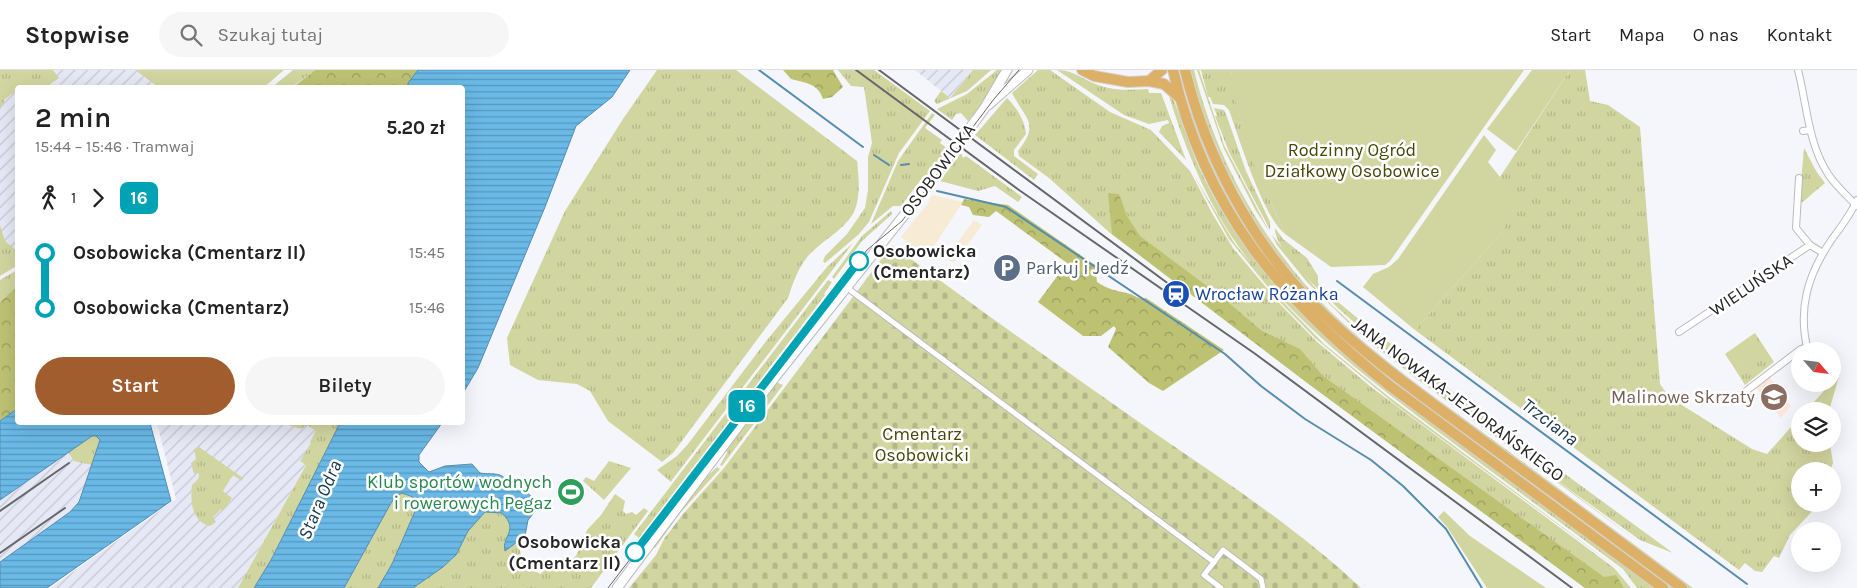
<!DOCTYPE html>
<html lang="pl">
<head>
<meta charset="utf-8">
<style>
	body { margin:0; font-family:Karla,sans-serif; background:#f6f6f6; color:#222; height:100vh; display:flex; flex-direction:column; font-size:19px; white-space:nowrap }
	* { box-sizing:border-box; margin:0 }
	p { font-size:16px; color:#767676 }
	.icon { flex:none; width:28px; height:28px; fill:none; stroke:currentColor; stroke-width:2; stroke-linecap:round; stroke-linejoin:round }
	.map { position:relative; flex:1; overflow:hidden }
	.drawer { position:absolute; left:15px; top:15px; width:450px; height:340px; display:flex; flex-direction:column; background:#fff; border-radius:5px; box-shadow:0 5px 20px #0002 }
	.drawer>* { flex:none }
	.badge { padding:0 10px; border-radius:8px; font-size:18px; line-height:32px }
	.needle { width:32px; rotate:118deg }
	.fabs { position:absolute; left:1791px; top:272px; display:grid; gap:10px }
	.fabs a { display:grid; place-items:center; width:50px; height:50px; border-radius:50%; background:#fff; box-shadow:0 5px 20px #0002; font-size:25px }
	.map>.badge { position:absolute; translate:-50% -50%; box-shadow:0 0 0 2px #fff }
	.legs { display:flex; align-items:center; gap:8px; height:55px; padding:0 20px; font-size:16px }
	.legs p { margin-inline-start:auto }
	.overview { display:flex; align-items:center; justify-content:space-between; height:85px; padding:0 20px }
	h1 { font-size:28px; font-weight:600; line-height:38px }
	.cta { display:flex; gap:10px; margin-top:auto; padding:10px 20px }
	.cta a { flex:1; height:58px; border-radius:30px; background:#a25d2f; color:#fff; font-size:20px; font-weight:600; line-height:58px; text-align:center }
	.cta a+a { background:#f6f6f6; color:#222 }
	ul { padding:0 20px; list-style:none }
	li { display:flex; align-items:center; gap:18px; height:55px; font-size:19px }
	li i { display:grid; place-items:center; width:8px; height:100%; margin:0 6px; background:currentColor }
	li i::after { content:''; width:12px; height:12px; margin:-6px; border:4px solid; border-radius:50%; background:#fff }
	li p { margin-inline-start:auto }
	li:first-child i { background:linear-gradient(#0000 50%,currentColor 0) }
	li:last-child i { background:linear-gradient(currentColor 50%,#0000 0) }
	header { display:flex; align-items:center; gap:30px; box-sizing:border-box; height:70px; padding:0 25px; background:#fff; border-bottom:1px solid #e0e0e0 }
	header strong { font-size:24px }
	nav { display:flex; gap:28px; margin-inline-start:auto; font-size:18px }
	.search { width:350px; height:45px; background:#f6f6f6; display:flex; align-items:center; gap:12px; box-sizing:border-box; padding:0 18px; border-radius:28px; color:#767676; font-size:19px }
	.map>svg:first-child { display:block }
	.commercial { fill:#f7ebd6 }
	.industrial { fill:url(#industrial-furrows) }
	.education { fill:#ffe6dd }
	.grass { fill:url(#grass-tufts) }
	.forest { fill:url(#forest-crowns) }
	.cemetery { fill:url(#cemetery-stones) }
	.green { fill:#d1d59f }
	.water { fill:url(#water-rules); stroke:#568dae }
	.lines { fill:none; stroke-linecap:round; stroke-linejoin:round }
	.stream { stroke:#568dae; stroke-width:2 }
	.pedestrian-casing { stroke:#b9babf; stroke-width:7 }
	.minor-casing { stroke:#b9babf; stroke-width:8 }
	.tertiary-casing { stroke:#b9babf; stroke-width:11 }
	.primary-casing { stroke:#d4d4d4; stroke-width:12 }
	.pedestrian { stroke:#fff; stroke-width:5 }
	.minor { stroke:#fff; stroke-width:6 }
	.tertiary { stroke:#fff; stroke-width:9 }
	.primary { stroke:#ddb067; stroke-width:10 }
	.tram { stroke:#67676a; stroke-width:1 }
	.rail { stroke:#67676a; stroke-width:2 }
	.line-1-casing { stroke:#fff; stroke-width:11 }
	.line-1 { stroke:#00a3b4; stroke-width:8 }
	.stop-1-dot { fill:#fff; stroke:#00a3b4; stroke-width:2.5 }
	.labels { text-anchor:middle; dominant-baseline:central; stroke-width:5; stroke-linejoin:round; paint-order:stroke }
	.park-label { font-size:18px; fill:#444608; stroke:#fff }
	.street-label { font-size:18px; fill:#262628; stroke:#fff }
	.stop-label { font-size:18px; font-weight:bold; fill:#262628; stroke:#fff; text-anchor:start }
	.service-label { font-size:18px; fill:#4e5e75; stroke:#fff; text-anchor:start }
	.transit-label { font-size:18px; fill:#164399; stroke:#fff; text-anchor:start }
	.education-label { font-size:18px; fill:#785e54; stroke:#fff; text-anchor:end }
	.leisure-label { font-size:18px; fill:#27864d; stroke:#fff; text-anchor:end }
	.water-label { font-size:19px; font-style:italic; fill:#15384c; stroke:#fff }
</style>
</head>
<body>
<header>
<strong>Stopwise</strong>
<div class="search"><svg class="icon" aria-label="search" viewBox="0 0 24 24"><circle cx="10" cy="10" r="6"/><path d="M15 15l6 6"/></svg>Szukaj tutaj</div>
<nav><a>Start</a><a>Mapa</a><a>O nas</a><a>Kontakt</a></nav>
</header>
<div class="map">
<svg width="1857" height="518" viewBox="0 0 1857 518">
	<defs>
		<pattern id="industrial-furrows" width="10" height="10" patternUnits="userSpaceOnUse" patternTransform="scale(1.25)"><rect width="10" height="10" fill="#e6e9f5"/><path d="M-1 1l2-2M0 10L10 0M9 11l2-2" fill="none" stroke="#c5c8d2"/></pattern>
		<pattern id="grass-tufts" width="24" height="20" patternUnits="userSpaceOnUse" patternTransform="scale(1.25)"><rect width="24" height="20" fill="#d1d59f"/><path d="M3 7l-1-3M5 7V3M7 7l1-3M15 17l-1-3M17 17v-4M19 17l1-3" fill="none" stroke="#b3b789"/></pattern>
		<pattern id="forest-crowns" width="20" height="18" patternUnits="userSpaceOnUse" patternTransform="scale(1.25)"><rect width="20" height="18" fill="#bdc273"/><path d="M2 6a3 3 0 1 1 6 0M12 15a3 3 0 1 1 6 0" fill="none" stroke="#999d5e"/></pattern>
		<pattern id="cemetery-stones" width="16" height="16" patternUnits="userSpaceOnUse" patternTransform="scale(1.25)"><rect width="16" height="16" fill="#d1d59f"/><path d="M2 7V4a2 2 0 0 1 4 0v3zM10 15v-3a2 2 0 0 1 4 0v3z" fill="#b3b789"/></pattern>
		<pattern id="water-rules" width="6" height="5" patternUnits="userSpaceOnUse" patternTransform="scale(1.25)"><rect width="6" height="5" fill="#6ab9e7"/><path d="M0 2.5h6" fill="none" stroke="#5796bb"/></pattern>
	</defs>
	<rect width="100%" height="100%" fill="#f5f6fb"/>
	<!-- commercial -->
	<g class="commercial">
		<polygon points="932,125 963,132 926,188 901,167 928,133"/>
		<polygon points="974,150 982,155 954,193 946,188"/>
	</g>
	<!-- industrial -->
	<g class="industrial">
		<polygon points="0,0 135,0 158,17 18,18 17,193 0,203"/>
		<polygon points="915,0 973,0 950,28"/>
		<polygon points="157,353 326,353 315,378 238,518 50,518 176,429"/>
		<polygon points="92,366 100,372 79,432 70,442 0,492 0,430"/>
	</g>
	<!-- education -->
	<polygon class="education" points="1770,308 1791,336 1781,348 1756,318"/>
	<!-- grass -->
	<g class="grass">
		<polygon points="0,0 53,0 59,8 46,17 18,18 17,20 5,29 0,40"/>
		<polygon points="293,0 315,0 292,17 271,18"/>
		<path d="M657,0H736L857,91C859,108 861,128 853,144C842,162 821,171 808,186C798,198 793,213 788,228L673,383L662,392L608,351L590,321L577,314L538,310L510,295L507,268L565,141L623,49Z"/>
		<polygon points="838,0 874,0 930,41 899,83 869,152 858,165 825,193 823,191 825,186 847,164 865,138 868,120 868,87 872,73 864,17 851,16"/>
		<polygon points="973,0 991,0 967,21 937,34 934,31 941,21 950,28"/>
		<polygon points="997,0 1002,0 974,47 972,46 968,51 961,43 956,44 952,50 937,39 967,24"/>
		<path d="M1038,0H1050L1110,42L1151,60L1190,101L1213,145L1233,178L1280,234L1316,271L1371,317L1614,498L1631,518H1585L1306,312L1110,163L1049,108L1019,86L1018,81C1040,53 1026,50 1012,23Z"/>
		<path d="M1057,0C1074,0 1085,11 1101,16C1116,21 1132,20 1148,19L1149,23H1161L1186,90L1159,62L1162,56L1169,53L1168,50L1149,54L1124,45Z"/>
		<path d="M1190,0H1194C1216,91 1264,175 1330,241C1378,288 1435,327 1489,367C1557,417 1625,468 1693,518H1687L1409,311L1362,274L1306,221L1266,172L1226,99L1205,49Z"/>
		<polygon points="1197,0 1199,0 1224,75 1269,161 1256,141 1224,79"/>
		<path d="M1201,0H1231C1238,58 1261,111 1285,164C1263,147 1239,68 1229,40L1224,35L1213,34L1210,27H1208Z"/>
		<polygon points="1570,0 1585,0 1590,31 1608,35 1640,57 1660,314 1669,327 1752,379 1767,384 1800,347 1800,374 1830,374 1833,393 1830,401 1800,401 1800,434 1819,434 1818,435 1790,465 1779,488 1774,486 1762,502 1755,501 1745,493 1739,500 1415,260 1503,161 1498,110"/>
		<path d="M1170,22C1183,50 1190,80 1204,108C1237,176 1287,232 1343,282L1656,518H1637L1623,499C1564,455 1504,411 1444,366C1366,307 1285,247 1230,164C1202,121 1183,72 1168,23Z"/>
		<path d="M1007,28C1016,37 1025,50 1026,64L1014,80V86L1038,104L1034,110L975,65Z"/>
		<polygon points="1214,38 1224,40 1226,44 1246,101 1270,152 1270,160 1229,82 1215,46 1217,46"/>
		<polygon points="932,43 935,45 925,58 942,70 940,73 948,79 929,105 923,107 901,136 893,136 871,154 898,91"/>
		<path d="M1192,43L1219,108L1303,229L1674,518H1669C1604,470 1540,422 1475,374C1396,316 1323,262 1262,184C1229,142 1208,93 1190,44Z"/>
		<polygon points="1804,78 1816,101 1825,113 1799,135"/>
		<polygon points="961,83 963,88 966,86 1022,127 1018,132 995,116 978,121 940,111"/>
		<polygon points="1193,104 1235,174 1287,236 1324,274 1389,327 1621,501 1396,335 1315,268 1280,232 1229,169"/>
		<polygon points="891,141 892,144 862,171 834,209 832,207 862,166"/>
		<polygon points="0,155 5,171 17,181 18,195 0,206"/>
		<path d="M1275,158L1283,169L1307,188L1318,206V213L1320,217L1361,251L1366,257L1365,261L1372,267L1377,263L1457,325L1673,483L1640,470C1586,431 1271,211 1275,158Z"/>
		<polygon points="1272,165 1321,225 1366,267 1641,474 1417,309 1359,263 1307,212 1277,175"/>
		<polygon points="853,173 672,410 671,412 657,400 677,386 688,374 767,270 827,197"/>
		<polygon points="17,200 17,216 0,232 0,210"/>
		<polygon points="828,210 832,212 824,224 825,225 639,468 634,464"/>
		<polygon points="1755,263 1774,292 1745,315 1733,296 1757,279 1749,267"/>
		<polygon points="1840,303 1829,341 1806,341"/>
		<polygon points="776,312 783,315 722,396 720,395 727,383 726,378"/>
		<polygon points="282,353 340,353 267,497 254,518 238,518 306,395 300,391 311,373 310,372 316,361 307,355 301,359"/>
		<polygon points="92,366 96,366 100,370 92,395 74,391 68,382"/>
		<path d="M199,377L243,408L242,411L233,405L223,421L232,428L223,441L221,439L213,447L216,452L210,456C192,452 190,431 192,415C196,411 201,408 198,402L194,404L191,393L196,389L194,379Z"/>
		<polygon points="609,391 631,398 604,430 583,411 586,407 594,411"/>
		<polygon points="717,397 720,399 680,443 655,478 651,477 696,417"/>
		<polygon points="402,423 413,427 416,439 392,494 378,518 344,518 391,433 395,427"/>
		<path d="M615,424L625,431L623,441L626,444L632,442L636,445L644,438L648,441L591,518H413L453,489L468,461L485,442L503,443C512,453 511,462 504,473H513L519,476L523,494L540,504L558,489L565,494L576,486L587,460L601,445Z"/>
	</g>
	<!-- forest -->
	<g class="forest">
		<polygon points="315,0 418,0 408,13 408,17 292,18"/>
		<path d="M783,0H833L843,17L832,27L823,29C818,13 805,13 791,9Z"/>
		<polygon points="1108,123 1119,124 1127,146 1140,166 1223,228 1262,261 1300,279 1323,306 1604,507 1616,505 1624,518 1585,518 1306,312 1112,164"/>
		<path d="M964,129L1008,135L1095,195L1097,212C1110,220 1114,220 1127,223C1136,225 1137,230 1146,228L1224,280L1163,321L1149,313L1108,277L1116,259L1114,256L1101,266H1083L1038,232L1067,193L996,141L989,147L973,145L969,137L961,135Z"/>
		<polygon points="17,216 17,339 0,351 0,232"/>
	</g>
	<!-- cemetery -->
	<path class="cemetery" d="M892,175C978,239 1067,302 1156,364C1226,412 1298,459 1361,518H629L656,485L664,469L683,444L724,398Z"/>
	<!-- green -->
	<g class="green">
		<polygon points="135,0 284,0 263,18 158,17"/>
		<polygon points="1231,0 1524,0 1390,191 1385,195 1331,197 1285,164 1250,86 1233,20"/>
		<polygon points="1532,0 1570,0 1516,81 1487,59"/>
		<polygon points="1484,65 1496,80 1488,92 1500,107 1498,110 1519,128 1503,161 1415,260 1363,217 1373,204 1389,197 1398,189"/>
		<polygon points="1749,267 1758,279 1733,296 1725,284"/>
		<polygon points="1444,441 1470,466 1546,518 1487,518 1447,457 1438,447"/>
	</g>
	<!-- water -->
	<g class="water">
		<polygon points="418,0 630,0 612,27 576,56 545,137 478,298 463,323 462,18 408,17 408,13"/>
		<polygon points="17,339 18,352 150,353 171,431 47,518 0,518 0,492 70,442 79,432 100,370 96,366 92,366 0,430 0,351"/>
		<path d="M340,353H442L419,385V392L429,402L445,396L472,394L480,403C490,405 501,401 507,411L517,413L536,431L537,439L528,450L525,466L505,481C501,466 520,461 502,443L485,442L468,461L456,485L443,497L413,518H378L392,494L416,439L413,427L402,423L395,427L391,433L344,518H254L271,490Z"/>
	</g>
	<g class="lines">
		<!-- stream -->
		<g class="stream">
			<polyline points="759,0 863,77"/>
			<polyline points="874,85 889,95"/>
			<polyline points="901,95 909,94"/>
			<polyline points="937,121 1006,137 1225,284 1261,316 1305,349 1371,390 1403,416 1446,459 1482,518"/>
			<polyline points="1337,211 1747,514"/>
		</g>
		<!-- pedestrian casing -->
		<g class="pedestrian-casing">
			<g id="pedestrian">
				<polyline points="846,217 1214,492 1204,505 1221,518"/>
				<polyline points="1214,492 1223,480 1261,509 1263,518"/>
			</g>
		</g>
		<!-- minor casing -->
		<g class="minor-casing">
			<g id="minor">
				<path d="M1798,0C1807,35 1808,73 1828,104C1836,116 1847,126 1857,136"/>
				<polyline points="1803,61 1810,60"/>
				<polyline points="1799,108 1796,158 1810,175 1823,183"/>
				<polyline points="1679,262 1810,175"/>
				<path d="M1808,281C1797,239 1808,204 1832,169C1841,157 1851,144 1857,130"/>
				<polyline points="1737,328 1801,279 1807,277"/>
			</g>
		</g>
		<!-- tertiary casing -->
		<g class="tertiary-casing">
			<g id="tertiary">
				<polyline points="988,35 1028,0"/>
				<polyline points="617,518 775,307 925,119 984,39 1007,0"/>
			</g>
		</g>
		<!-- primary casing -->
		<g class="primary-casing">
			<g id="primary">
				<polyline points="1082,0 1094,6 1128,12 1149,11 1164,14 1180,28"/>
				<path d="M1173,0C1205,140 1281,229 1390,316L1663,518"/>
				<path d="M1185,0C1206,86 1251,172 1314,235C1365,286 1424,327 1482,370C1549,419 1615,468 1682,518"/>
				<polyline points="1149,11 1162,0"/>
			</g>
		</g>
		<!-- pedestrian -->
		<use href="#pedestrian" class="pedestrian"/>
		<!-- minor -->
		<use href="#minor" class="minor"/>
		<!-- tertiary -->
		<use href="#tertiary" class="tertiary"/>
		<!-- primary -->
		<use href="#primary" class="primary"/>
		<!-- tram -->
		<polyline class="tram" points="608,518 867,180 902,151 994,29 1019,0"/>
		<!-- rail -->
		<g class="rail">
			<polyline points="856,0 1019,120 1254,283 1572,518"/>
			<polyline points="879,0 1185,226"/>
			<polyline points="0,441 69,393"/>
			<polyline points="0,483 65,438"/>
		</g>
	</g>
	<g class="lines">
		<!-- line-1 casing -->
		<g class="line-1-casing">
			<polyline id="line-1" points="635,482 859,191"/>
		</g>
		<!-- line-1 -->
		<use href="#line-1" class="line-1"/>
	</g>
	<!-- icons -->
	<defs>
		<g id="parking-disc" transform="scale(1.4375)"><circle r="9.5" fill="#5c6f8a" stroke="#fff"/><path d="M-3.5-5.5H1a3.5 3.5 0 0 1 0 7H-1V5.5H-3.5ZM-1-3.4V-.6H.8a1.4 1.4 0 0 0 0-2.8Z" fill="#fff"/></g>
		<g id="station-disc" transform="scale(1.4375)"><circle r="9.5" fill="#1a4fb4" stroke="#fff"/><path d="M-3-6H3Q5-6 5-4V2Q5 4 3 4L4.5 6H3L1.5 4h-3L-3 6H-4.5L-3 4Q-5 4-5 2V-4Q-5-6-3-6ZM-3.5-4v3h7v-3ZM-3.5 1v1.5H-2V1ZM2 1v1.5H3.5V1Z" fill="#fff"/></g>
		<g id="school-disc" transform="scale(1.4375)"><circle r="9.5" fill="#8d6e63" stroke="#fff"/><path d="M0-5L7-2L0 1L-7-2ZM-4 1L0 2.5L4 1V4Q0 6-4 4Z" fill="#fff"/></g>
		<g id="stadium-disc" transform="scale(1.4375)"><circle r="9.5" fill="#2e9e5b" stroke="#fff"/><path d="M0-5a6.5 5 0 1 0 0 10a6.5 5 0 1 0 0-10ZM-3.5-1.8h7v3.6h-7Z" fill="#fff"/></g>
	</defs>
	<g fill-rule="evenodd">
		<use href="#parking-disc" x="1007" y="198"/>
		<use href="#station-disc" x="1176" y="224"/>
		<use href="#school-disc" x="1774" y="327"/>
		<use href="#stadium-disc" x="571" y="422"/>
	</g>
	<!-- markers -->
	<g class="stop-1-dot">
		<circle cx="859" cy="191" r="9"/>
		<circle cx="635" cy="482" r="9"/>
	</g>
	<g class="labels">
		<!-- park labels -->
		<g class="park-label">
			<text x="1352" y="80">Rodzinny Ogród<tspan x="1352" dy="21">Działkowy Osobowice</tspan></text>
			<text x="922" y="364">Cmentarz<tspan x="922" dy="21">Osobowicki</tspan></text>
		</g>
		<!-- street labels -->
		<g class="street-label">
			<text transform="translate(938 100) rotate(-53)">OSOBOWICKA</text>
			<text transform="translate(1751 215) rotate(-34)">WIELUŃSKA</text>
			<text transform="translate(1458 329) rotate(37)">JANA NOWAKA-JEZIORAŃSKIEGO</text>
		</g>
		<!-- stop labels -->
		<g class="stop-label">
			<text x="873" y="181">Osobowicka<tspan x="873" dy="21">(Cmentarz)</tspan></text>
			<text x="621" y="472" text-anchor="end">Osobowicka<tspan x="621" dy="21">(Cmentarz II)</tspan></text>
		</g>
		<!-- service labels -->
		<g class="service-label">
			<text x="1026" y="198">Parkuj i Jedź</text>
		</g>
		<!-- transit labels -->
		<g class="transit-label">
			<text x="1195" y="224">Wrocław Różanka</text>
		</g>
		<!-- education labels -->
		<g class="education-label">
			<text x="1755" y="327">Malinowe Skrzaty</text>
		</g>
		<!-- leisure labels -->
		<g class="leisure-label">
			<text x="552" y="412">Klub sportów wodnych<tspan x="552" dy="21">i rowerowych Pegaz</tspan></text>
		</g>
		<!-- water labels -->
		<g class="water-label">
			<text transform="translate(1550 352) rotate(37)">Trzciana</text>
			<text transform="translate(320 430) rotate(-67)">Stara Odra</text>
		</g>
	</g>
</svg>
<div class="fabs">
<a><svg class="needle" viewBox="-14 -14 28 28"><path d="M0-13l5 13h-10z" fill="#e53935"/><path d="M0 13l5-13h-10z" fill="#767676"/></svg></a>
<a><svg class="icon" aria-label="layers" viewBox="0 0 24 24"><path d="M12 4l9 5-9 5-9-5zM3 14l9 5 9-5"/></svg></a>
<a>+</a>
<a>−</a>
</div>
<b class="badge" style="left:747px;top:336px;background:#00a3b4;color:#fff">16</b>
<section class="drawer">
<div class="overview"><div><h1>2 min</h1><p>15:44 – 15:46 · Tramwaj</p></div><b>5.20 zł</b></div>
<div class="legs"><svg class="icon" aria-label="walk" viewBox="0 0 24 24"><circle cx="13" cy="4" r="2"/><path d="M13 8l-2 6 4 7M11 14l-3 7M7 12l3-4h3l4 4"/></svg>1<svg class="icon" aria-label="forward" viewBox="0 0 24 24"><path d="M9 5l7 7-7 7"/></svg><b class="badge" style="background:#00a3b4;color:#fff">16</b></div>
<ul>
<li><i style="color:#00a3b4"></i><b>Osobowicka (Cmentarz II)</b><p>15:45</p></li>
<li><i style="color:#00a3b4"></i><b>Osobowicka (Cmentarz)</b><p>15:46</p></li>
</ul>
<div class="cta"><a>Start</a><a>Bilety</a></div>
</section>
</div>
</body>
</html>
